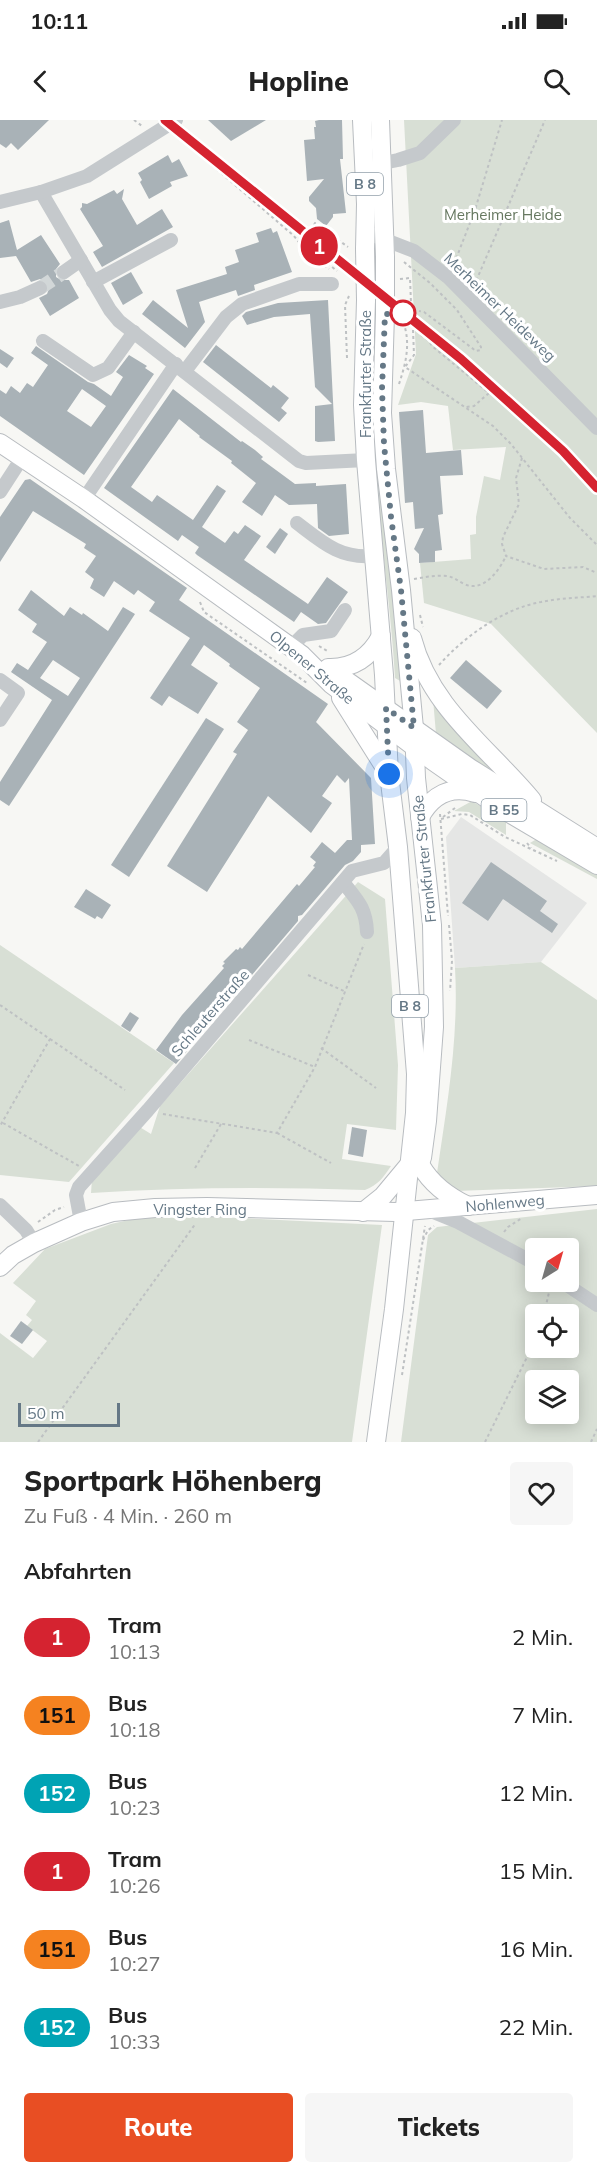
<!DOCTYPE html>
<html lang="de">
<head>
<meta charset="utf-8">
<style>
	body { margin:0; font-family:Mulish,sans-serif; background:#f6f6f6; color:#222; height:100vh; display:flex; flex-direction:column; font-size:22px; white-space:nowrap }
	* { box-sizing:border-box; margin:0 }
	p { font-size:20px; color:#767676 }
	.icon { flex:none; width:33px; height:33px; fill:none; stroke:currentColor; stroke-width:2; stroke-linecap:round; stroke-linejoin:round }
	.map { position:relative; height:1322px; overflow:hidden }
	.details { display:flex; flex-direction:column; background:#fff; flex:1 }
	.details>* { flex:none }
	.badge { padding:0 12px; border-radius:20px; font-size:21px; line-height:39px }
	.needle { width:39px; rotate:37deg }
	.controls { position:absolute; left:525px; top:1118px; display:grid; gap:12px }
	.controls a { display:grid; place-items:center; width:54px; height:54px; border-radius:6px; background:#fff; box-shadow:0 3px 15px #0003; font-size:30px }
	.scale { position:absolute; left:18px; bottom:15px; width:102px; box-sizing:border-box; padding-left:6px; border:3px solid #657886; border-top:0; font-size:16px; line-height:21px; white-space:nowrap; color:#657886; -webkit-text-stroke:4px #fff; paint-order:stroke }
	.you { position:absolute; width:30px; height:30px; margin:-15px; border:4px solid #fff; border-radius:50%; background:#1a73e8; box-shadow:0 0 0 9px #1a73e833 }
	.map>.badge { position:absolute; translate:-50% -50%; box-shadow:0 0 0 3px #fff }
	h2 { padding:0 24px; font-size:22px; line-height:54px }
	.round { display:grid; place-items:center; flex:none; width:63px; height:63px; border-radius:6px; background:#f6f6f6 }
	.overview { display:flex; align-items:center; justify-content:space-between; height:102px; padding:0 24px }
	h1 { font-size:28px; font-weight:800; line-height:45px }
	.primary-button { display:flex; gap:12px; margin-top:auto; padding:12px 24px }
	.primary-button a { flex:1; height:69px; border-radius:6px; background:#e84e23; color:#fff; font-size:24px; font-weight:800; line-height:69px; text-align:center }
	.primary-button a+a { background:#f6f6f6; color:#222 }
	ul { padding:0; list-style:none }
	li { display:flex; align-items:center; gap:18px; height:78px; padding:0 24px }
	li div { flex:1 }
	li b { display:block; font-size:22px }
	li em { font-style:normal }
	li .badge { min-width:66px; font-weight:700; text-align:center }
	.status { display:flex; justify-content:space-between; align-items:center; height:42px; padding:0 30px; background:#fff; direction:ltr }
	.status svg { height:16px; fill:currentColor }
	header { display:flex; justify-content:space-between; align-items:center; height:78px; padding:0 24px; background:#fff; font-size:27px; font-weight:800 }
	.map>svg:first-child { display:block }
	.built { fill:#e5e6e5 }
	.green { fill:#d8dfd5; fill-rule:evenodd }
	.building { fill:#a9b2b7; fill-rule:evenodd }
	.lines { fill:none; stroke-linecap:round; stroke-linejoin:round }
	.minor-tunnel { stroke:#d2d7d8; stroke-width:14; stroke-dasharray:14 7; stroke-linecap:butt }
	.major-casing { stroke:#b8bcc0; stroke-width:20 }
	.path { stroke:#bec1c3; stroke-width:2; stroke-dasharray:3 3; stroke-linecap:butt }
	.minor { stroke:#c5c9cc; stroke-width:14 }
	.major { stroke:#fff; stroke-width:18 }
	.tram { stroke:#a3aab0; stroke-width:1.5 }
	.major-bridge-casing { stroke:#b8bcc0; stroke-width:20; stroke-linecap:butt }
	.path-bridge { stroke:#bec1c3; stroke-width:2; stroke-dasharray:3 3; stroke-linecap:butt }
	.major-bridge { stroke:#fff; stroke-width:18 }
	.line-casing { stroke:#fff; stroke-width:14 }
	.line { stroke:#d52330; stroke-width:9 }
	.walk { stroke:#657886; stroke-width:6; stroke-dasharray:0 10.8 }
	.stop-dot { fill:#fff; stroke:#d52330; stroke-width:3 }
	.labels { text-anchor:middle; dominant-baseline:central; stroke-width:6; stroke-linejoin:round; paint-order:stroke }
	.shield { fill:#fff; stroke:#93a0aa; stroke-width:1.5 }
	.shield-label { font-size:14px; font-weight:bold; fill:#657886 }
	.park-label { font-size:15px; fill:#667860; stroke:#fff }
	.street-label { font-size:15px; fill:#657886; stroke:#fff }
</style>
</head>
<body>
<div class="status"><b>10:11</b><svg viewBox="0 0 49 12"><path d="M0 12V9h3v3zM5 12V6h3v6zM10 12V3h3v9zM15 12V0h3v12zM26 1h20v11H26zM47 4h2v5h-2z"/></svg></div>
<header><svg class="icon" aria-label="back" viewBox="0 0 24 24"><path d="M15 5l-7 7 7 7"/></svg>Hopline<svg class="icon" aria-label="search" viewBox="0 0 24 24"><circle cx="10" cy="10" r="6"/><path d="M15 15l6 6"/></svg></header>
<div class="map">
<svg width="597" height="1322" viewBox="0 0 597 1322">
	<rect width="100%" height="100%" fill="#f7f7f4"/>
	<!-- built -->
	<polygon class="built" points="461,697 587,783 541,842 455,848 446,717"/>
	<!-- green -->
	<g class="green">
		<polygon points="404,0 597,0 597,613 491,504 424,483 420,443 471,439 470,415 476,414 476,397 484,356 500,360 506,327 453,330 448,286 421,282 398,285 416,234"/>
		<path d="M373,181H377L394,470L402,562L395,558C390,469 374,381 371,292C370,255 372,218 373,181Z"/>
		<polygon points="433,579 508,664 436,614"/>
		<polygon points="472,681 506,702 506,715 469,692 454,691"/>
		<polygon points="540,717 597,748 597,759 530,723"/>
		<path d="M358,762L385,779L398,945L396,1010L347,1004L342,1039L391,1046C383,1058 378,1065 365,1070C274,1067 183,1067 91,1073L92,1059L138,1006L151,1014L160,986Z"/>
		<polygon points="0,825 174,943 69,1062 0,1055"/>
		<path d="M541,842L597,880V1066L456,1071L437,1053C447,985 459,917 455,848Z"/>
		<path d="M597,1089V1322H401L428,1115L437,1107ZM536,1128H568V1161H536ZM536,1194H568V1227H536ZM536,1260H568V1293H536Z"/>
		<polygon points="156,1094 382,1105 352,1322 0,1322 0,1213 33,1238 47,1221 27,1206 32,1200 26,1195 36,1181 13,1163 45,1129 111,1104"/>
	</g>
	<!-- building -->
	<g class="building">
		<polygon points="0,0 49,0 18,30 11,23 6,28 0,24"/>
		<polygon points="208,0 266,0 231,21"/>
		<polygon points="319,0 342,0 343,39 340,39 346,93 333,94 333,97 326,106 317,99 316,88 309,81 309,77 324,59 307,61 304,20 315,19 314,7 316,7 315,1"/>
		<polygon points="168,35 172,43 179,39 188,56 170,62 172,66 149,79 140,62 142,60 138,53"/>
		<polygon points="124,69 122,79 137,105 162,89 173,107 102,147 93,132 103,126 80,89 82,87 82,83 87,84 114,70 117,74"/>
		<polygon points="9,100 17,130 41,115 60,144 56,149 56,157 61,160 69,160 79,178 50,196 39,178 47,174 49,169 46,161 40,159 31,162 16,136 0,138 0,103"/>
		<polygon points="271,108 273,113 277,111 292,152 254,165 255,170 238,176 236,170 199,182 205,202 185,228 142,194 153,180 188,208 176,170 227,154 225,147 239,142 235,130 259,122 256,113"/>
		<polygon points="131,152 143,173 123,185 111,163"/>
		<polygon points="328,180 335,321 318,322 315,321 315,286 332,284 315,267 310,194 274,197 247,205 242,196 246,192 278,183"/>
		<polygon points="216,225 271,268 273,265 289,278 281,288 287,293 279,302 203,242"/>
		<path d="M36,226L88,262L94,264L111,276L123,257L116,252L129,235L147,246L145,248L154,254L84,355L0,296V270L6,274L11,266L20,273L27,263L33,267L48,245L31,233ZM82,269L106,286L91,307L67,291Z"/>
		<polygon points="0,229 14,238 7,248 0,243"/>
		<polygon points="173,269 241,322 242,321 255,330 263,337 261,339 295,364 316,363 316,366 346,364 349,414 329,416 318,408 317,384 289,385 275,375 262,396 242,382 256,363 231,343 232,341 199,317 200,316 179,299 131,367 152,382 157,375 193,400 217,365 226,371 202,407 225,423 234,411 238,414 245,405 261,416 244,440 308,484 327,457 348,472 326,503 318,504 301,492 294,502 197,435 195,433 199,427 182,415 178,421 104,368"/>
		<polygon points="423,290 426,333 461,330 463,355 440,356 443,394 438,395 442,430 435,431 435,442 419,443 419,434 414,429 424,408 415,409 413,382 405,383 399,292"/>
		<polygon points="30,359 187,468 179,480 328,584 316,602 371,658 375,724 361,725 361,732 353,741 345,745 302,795 298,796 298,801 176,944 156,930 182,895 224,848 222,846 225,843 223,842 236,829 238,830 240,827 242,829 297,764 299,766 315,747 313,746 316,742 310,737 322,722 335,733 347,720 352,720 349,658 345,663 337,655 322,676 332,683 311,713 268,676 207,772 167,746 237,634 233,632 248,610 237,602 260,568 229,546 230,544 204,525 191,545 218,563 198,594 169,576 162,586 150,578 190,518 149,491 155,482 138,470 134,475 114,461 104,477 90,468 94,459 85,452 96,436 84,428 86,424 33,391 0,442 0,397 25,360"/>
		<polygon points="280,408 288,414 275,434 266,427"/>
		<path d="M31,470L64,496L70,487L82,495L83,493L108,511L123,487L135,494L9,686L0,680V662L52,580L11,552L17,543L28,550L47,522L32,512L37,504L18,490ZM53,540L80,558L68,576L40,558Z"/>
		<polygon points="466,540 502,571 487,589 450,558"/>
		<polygon points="206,598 224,609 129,757 111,745"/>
		<polygon points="491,742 547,781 540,791 558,804 552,813 503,779 488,801 462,783"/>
		<polygon points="86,769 111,785 102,799 97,796 95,799 74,787"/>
		<polygon points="130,892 139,898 130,912 121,906"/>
		<polygon points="352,1007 367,1010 363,1037 348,1034"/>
		<polygon points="21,1201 33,1210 22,1224 10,1216"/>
	</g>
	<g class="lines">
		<!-- minor-tunnel -->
		<polyline class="minor-tunnel" points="40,168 64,152"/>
		<!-- major casing -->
		<g class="major-casing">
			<g id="major">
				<polyline points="362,0 366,84 365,129"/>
				<polyline points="380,0 385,137"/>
				<polyline points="366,180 363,285 366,340 384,555 389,654 398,727 416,954 415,993 394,1189 376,1322"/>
				<polyline points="385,194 382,293 386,349 401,470 414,608 416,658 432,805 434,907 427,1001 422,1038"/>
				<polyline points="0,323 84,379 302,535 331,564 433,641 499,687 597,745"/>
				<path d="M412,518C430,588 489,628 532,680"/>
				<path d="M328,548C353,549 370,537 381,516"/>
				<polyline points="330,549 470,648 597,728"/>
				<polyline points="341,578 387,651"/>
				<path d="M420,697C432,675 451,665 475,673"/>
				<path d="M421,1046C432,1065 449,1077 468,1086"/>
				<polyline points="363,1092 383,1076 408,1046"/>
				<polyline points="0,1147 13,1135 34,1123 81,1102 113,1092 155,1088 207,1087 395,1092 597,1075"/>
			</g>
		</g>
		<!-- path -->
		<g class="path">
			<polyline points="134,0 142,6"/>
			<polyline points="176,14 294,116 302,126 329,149"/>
			<polyline points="314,105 315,103 348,127"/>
			<polyline points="311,128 310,129 337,151"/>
			<polyline points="404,142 430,163 457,190 481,227 481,230 476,231 424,192 419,191"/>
			<polyline points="454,144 475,90 502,0"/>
			<polyline points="400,159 410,158 411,183"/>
			<polyline points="474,166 545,0"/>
			<polyline points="413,210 414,235 405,247 493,306 511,324 570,398 597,425"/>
			<polyline points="421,215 429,221 432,226 489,273 474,286 466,287"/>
			<polyline points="347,238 345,185 349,176"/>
			<path d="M399,264C406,243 411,223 403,201"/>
			<polyline points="522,338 516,358 519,384 503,417 502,424 506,436 544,449 583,447 597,453"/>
			<path d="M414,459C425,457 436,455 447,456C454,457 458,461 464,464C483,473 499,451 506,436"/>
			<polyline points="200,482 204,492 307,563"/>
			<polyline points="420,495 423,507"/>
			<polyline points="319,526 329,532"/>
			<path d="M439,545C464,517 502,489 541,482C559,478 578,478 597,476"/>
			<polyline points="440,694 448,796"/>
			<polyline points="443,697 455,688"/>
			<polyline points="441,699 462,694 470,695 505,717 557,741"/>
			<polyline points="527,723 531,728"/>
			<polyline points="449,805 452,841 450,871"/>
			<polyline points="308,855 344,871"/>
			<polyline points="0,885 50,919 0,1006"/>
			<polyline points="50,919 125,970"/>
			<polyline points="249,920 315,947"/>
			<polyline points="321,928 376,968"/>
			<polyline points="163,994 277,1013 315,947 364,824"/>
			<polyline points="3,1003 79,1046"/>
			<polyline points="277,1013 331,1043"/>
			<polyline points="195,1048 221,1004"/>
			<polyline points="38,1102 55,1090 64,1087"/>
			<polyline points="504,1112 508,1107 522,1098"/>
			<polyline points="423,1120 428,1110 434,1106"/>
			<polyline points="544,1194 550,1168"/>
			<polyline points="402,1255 425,1106"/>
			<polyline points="38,1322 196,1103"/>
			<polyline points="485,1322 536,1219"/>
			<polyline points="591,1322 597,1309"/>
		</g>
		<!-- minor -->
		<g class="minor">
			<polyline points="383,43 398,40 420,33 454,0"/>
			<polyline points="41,72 110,190 119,201 299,341 306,343 366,340"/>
			<polyline points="0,82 41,72 87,56 176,0"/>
			<polyline points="365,112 414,131 449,158 597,308"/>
			<polyline points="64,152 81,140"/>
			<polyline points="93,162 171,120"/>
			<polyline points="0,182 20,177 40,168"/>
			<polyline points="43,221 93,255 108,248 134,212"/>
			<polyline points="185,251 226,197 242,184 299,164 332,164"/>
			<polyline points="0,372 22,338"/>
			<polyline points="84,379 176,244"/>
			<path d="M297,403C322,422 340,439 373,436"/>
			<polyline points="291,527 303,515 331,511 345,490"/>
			<polyline points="0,560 18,573 0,600"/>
			<path d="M343,762C358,781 366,788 367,812"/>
			<polyline points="0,1085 26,1110 34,1123"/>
			<polyline points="431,1091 458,1102 536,1144"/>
			<polyline points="81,1102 76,1075 79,1067 148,990 352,751 384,743 398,727"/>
			<polyline points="561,1161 597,1185"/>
		</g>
		<!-- major -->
		<use href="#major" class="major"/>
		<!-- tram -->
		<polyline class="tram" points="184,15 461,239 563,331 597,367"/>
		<!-- major-bridge casing -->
		<g class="major-bridge-casing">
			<g id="major-bridge">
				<polyline points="365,129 366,180"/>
				<polyline points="385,194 385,137"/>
			</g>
		</g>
		<!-- path-bridge -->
		<polyline class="path-bridge" points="402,189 403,201"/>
		<!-- major-bridge -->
		<use href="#major-bridge" class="major-bridge"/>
	</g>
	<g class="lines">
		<!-- line casing -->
		<g class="line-casing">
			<polyline id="line" points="165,0 461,239 563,331 597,368"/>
		</g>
		<!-- line -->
		<use href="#line" class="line"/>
		<!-- walk -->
		<polyline class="walk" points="389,654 386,588 414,608 401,470 391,397 384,324 382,269 385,194 403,193"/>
	</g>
	<!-- markers -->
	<circle class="stop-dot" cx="403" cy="193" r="12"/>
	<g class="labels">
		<!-- shield labels -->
		<g class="shield">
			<rect x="347" y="53" width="36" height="22" rx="4.5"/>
			<rect x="481.5" y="679" width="45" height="22" rx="4.5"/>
			<rect x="392" y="875" width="36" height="22" rx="4.5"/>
		</g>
		<g class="shield-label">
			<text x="365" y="64">B 8</text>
			<text x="504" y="690">B 55</text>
			<text x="410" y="886">B 8</text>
		</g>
		<!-- park labels -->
		<g class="park-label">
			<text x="503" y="94">Merheimer Heide</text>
		</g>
		<!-- street labels -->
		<g class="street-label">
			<text transform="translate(500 187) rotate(44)">Merheimer Heideweg</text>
			<text transform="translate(365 254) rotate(-90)">Frankfurter Straße</text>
			<text transform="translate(312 547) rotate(40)">Olpener Straße</text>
			<text transform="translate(424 739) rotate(-96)">Frankfurter Straße</text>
			<text transform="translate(210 893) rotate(-49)">Schleuterstraße</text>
			<text transform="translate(505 1083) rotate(-5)">Nohlenweg</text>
			<text x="200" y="1089">Vingster Ring</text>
		</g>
	</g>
</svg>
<div class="controls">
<a><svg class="needle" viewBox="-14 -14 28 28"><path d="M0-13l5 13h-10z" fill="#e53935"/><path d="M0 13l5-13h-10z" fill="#767676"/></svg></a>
<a><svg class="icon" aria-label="locate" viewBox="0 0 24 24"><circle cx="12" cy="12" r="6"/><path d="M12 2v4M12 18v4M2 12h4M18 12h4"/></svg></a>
<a><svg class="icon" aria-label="layers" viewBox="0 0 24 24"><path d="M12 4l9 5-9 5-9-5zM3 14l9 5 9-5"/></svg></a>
</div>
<div class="scale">50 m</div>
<div class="you" style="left:389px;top:654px"></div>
<b class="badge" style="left:319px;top:126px;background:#d52330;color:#fff">1</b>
</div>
<section class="details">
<div class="overview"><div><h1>Sportpark Höhenberg</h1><p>Zu Fuß · 4 Min. · 260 m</p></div><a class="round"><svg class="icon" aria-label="heart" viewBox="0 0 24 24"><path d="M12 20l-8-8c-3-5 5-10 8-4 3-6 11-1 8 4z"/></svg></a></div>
<h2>Abfahrten</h2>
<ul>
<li><span class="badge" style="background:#d52330;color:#fff">1</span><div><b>Tram</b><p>10:13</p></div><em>2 Min.</em></li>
<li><span class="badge" style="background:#f58220;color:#111">151</span><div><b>Bus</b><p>10:18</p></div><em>7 Min.</em></li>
<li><span class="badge" style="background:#00a3b4;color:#fff">152</span><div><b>Bus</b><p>10:23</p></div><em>12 Min.</em></li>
<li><span class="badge" style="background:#d52330;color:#fff">1</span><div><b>Tram</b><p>10:26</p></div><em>15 Min.</em></li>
<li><span class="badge" style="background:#f58220;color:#111">151</span><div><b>Bus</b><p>10:27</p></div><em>16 Min.</em></li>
<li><span class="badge" style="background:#00a3b4;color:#fff">152</span><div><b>Bus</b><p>10:33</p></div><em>22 Min.</em></li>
</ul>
<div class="primary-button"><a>Route</a><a>Tickets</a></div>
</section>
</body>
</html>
